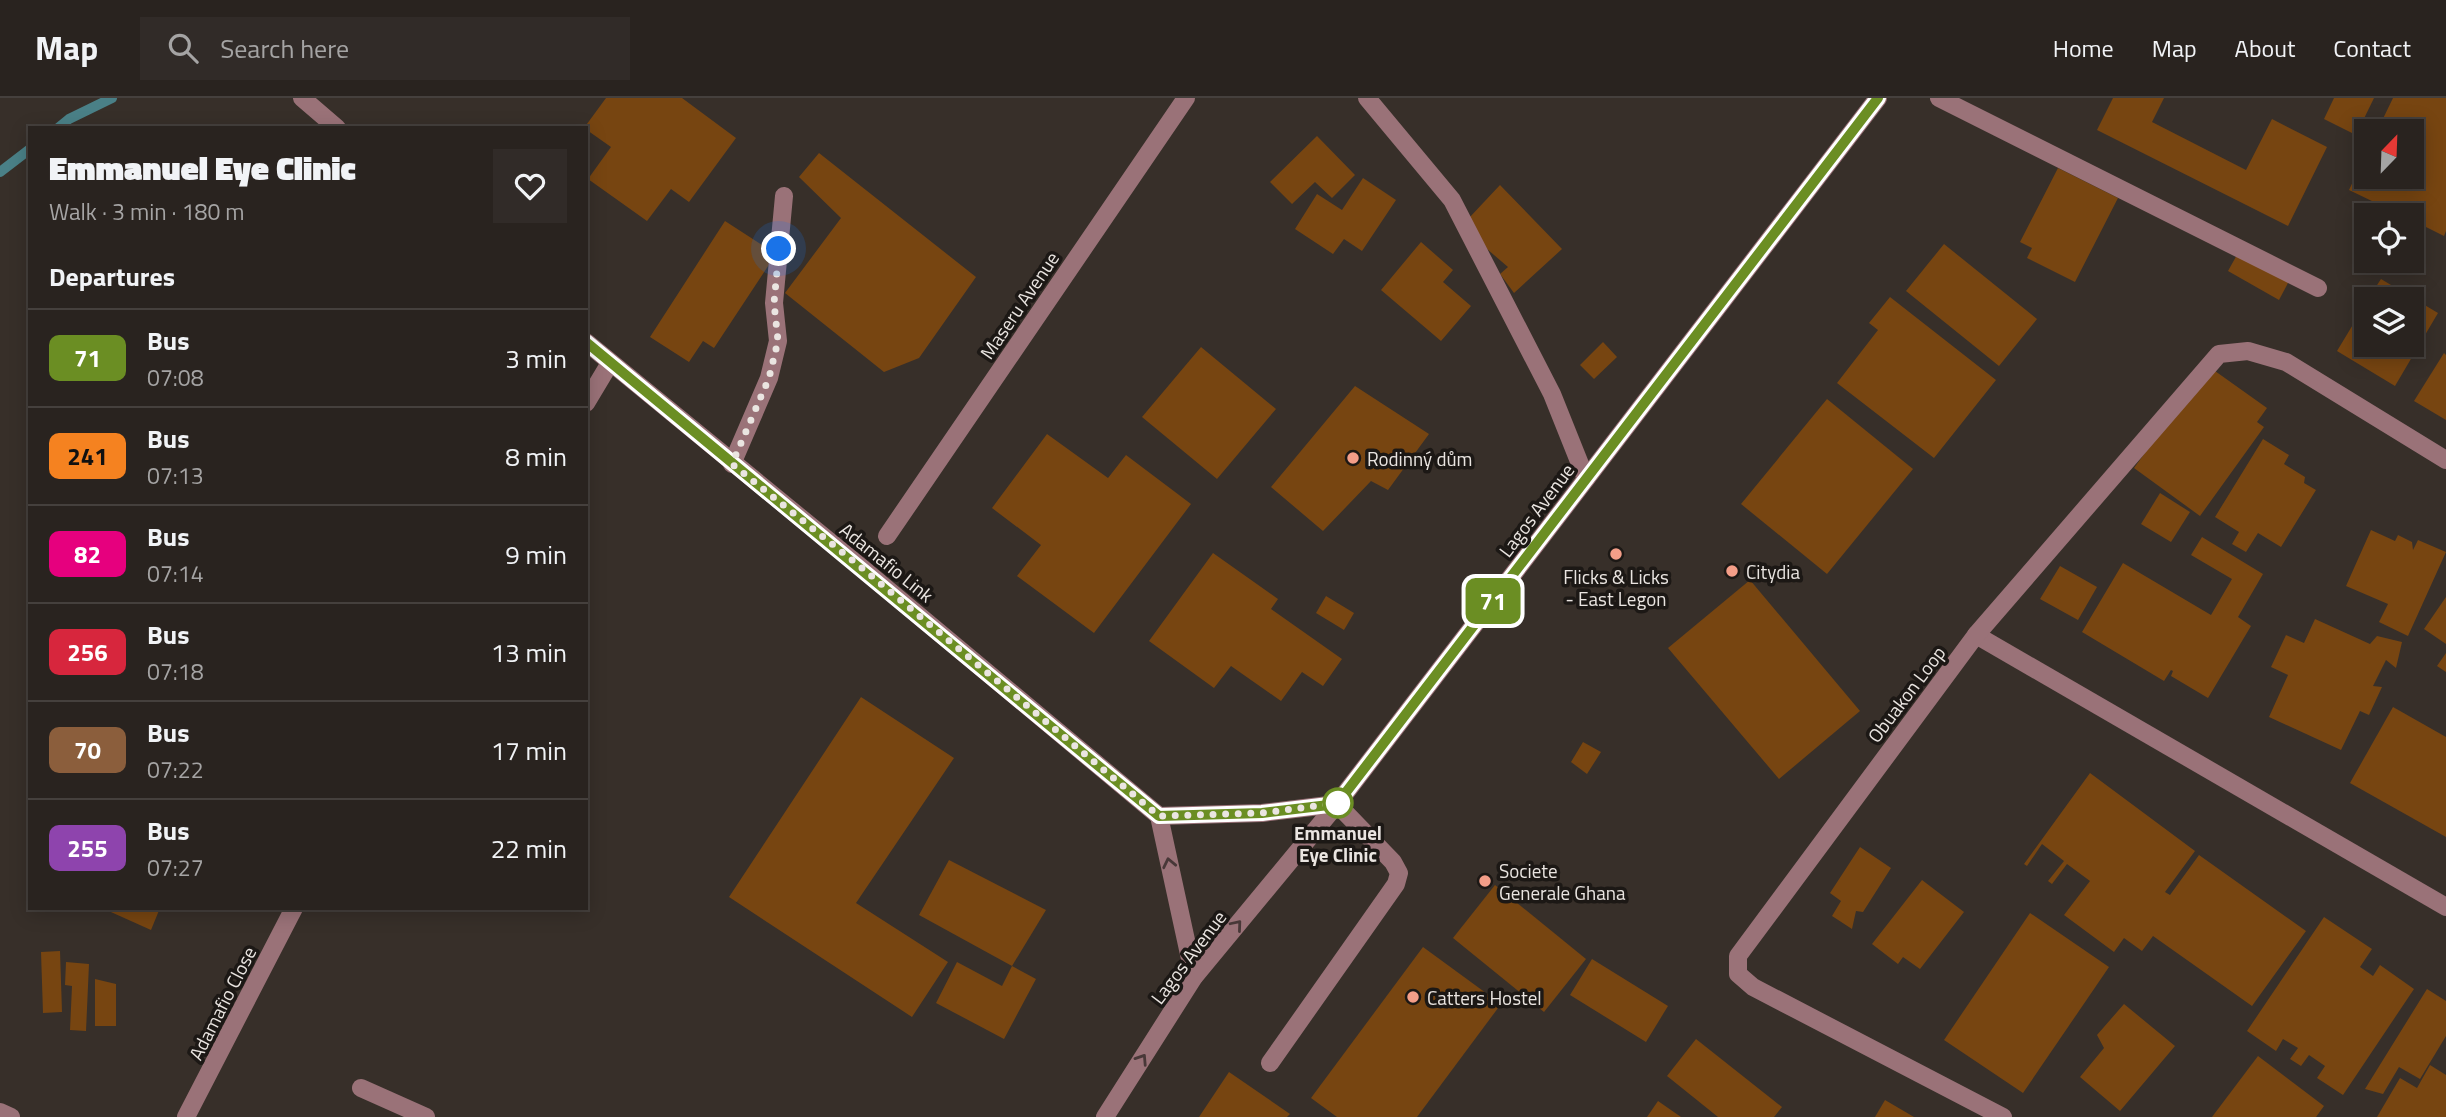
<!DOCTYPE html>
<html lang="en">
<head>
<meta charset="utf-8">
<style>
	body { margin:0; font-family:"Titillium Web",sans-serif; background:#312b28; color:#f1f3f6; height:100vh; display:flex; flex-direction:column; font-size:26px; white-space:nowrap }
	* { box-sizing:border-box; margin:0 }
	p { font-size:23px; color:#a5a4a4 }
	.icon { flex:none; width:38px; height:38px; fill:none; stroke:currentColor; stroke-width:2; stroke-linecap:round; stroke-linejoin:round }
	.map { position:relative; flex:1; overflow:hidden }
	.drawer { position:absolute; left:28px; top:28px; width:560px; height:784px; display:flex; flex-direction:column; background:#29231f; border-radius:0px; box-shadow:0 4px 18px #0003,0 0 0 2px #45403d }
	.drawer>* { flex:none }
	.badge { padding:0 14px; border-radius:10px; font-size:24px; line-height:46px }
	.needle { width:46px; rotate:23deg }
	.controls { position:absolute; left:2354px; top:21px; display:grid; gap:14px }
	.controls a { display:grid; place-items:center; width:70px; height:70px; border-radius:0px; background:#29231f; box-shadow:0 4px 18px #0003,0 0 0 2px #45403d; font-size:35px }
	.you { position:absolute; width:35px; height:35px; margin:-18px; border:5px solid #fff; border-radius:50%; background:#1a73e8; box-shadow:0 0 0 10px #1a73e833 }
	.map>.badge { position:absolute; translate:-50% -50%; box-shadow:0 0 0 4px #fff }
	h2 { padding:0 21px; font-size:26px; line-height:63px }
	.round { display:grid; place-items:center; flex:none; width:74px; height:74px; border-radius:0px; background:#312b28 }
	.headline { display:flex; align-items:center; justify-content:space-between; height:119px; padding:0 21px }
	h1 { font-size:33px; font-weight:800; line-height:52px }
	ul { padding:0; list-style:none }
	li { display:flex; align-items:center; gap:21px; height:98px; padding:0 21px; border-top:2px solid #45403d }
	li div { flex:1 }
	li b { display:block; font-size:26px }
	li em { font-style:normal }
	li .badge { min-width:77px; font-weight:700; text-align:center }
	header { display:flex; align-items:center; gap:42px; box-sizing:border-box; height:98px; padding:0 35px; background:#29231f; border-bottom:2px solid #45403d }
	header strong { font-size:33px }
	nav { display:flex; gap:38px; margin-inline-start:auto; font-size:24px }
	.search { width:490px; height:63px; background:#312b28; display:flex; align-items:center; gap:18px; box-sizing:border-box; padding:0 24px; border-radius:0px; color:#a5a4a4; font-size:26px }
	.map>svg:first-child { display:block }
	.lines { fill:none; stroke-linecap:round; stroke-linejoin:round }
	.stream { stroke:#4a8087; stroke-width:10 }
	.building { fill:#774511 }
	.minor { stroke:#9a7278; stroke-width:18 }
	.oneway { stroke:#483838 }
	.line-casing { stroke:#fff; stroke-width:16 }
	.line { stroke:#6b8e23; stroke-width:10 }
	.walk { stroke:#eae5e1; stroke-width:7; stroke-dasharray:0 12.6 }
	.poi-dot { fill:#f49e88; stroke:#1c1815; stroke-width:2.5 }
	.stop-dot { fill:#fff; stroke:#6b8e23; stroke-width:3.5 }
	.labels { text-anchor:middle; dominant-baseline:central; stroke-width:7; stroke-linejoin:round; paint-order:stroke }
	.street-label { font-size:19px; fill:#eae5e1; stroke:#1c1815 }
	.poi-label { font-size:19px; fill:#eae5e1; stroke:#1c1815; text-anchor:start }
	.stop-label { font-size:19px; font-weight:bold; fill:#eae5e1; stroke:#1c1815 }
</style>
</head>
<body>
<header>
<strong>Map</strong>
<div class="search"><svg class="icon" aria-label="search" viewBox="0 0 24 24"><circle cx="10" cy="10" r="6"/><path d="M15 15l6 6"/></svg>Search here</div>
<nav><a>Home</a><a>Map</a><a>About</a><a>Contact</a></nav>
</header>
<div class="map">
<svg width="2446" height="1019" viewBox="0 0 2446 1019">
	<rect width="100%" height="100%" fill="#372f29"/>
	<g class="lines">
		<!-- stream -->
		<g class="stream">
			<polyline points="58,30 69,21 112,0"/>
			<polyline points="0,74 30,51"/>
		</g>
	</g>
	<!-- building -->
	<g class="building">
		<polygon points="606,0 682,0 736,40 689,104 671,91 647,123 588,81 611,49 584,30"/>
		<polygon points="2113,0 2164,0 2152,24 2246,72 2272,21 2327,49 2288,128 2097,32"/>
		<polygon points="2334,0 2374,0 2356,37 2324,21"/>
		<polygon points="2393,0 2446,0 2446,133 2444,138 2412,122 2412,117 2401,117 2349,92 2366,56 2366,79 2412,79 2412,33 2377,33"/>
		<polygon points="1317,38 1355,77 1332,100 1315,84 1292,106 1270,84"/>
		<polygon points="819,55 976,179 919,260 884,274 785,195 841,120 799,79"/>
		<polygon points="2058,70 2118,100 2075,184 2027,160 2032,150 2020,144"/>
		<polygon points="1363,80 1396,102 1362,153 1344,141 1333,156 1295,131 1317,96 1342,112"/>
		<polygon points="1500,87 1562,151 1514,195 1500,176 1508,169 1487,151 1469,120"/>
		<polygon points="725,123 776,156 714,250 703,243 689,264 650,239"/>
		<polygon points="1421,144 1453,172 1443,184 1471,208 1441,243 1381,192"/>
		<polygon points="1944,146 2037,221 1999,268 1906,193"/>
		<polygon points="2238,155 2289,183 2279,202 2228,173"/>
		<polygon points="2381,181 2438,215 2395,288 2337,253 2366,205 2366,247 2412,247 2412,201 2368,201"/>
		<polygon points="1890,199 1996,282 1934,360 1837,285 1878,232 1869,225"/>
		<polygon points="1603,244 1617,259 1594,281 1580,267"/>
		<polygon points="1201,249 1276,311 1217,381 1142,319"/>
		<polygon points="2444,255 2446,257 2446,322 2414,303"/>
		<polygon points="2208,268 2267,310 2257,324 2264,329 2200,418 2134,370"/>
		<polygon points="1355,288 1429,336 1388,392 1371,383 1323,433 1271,389"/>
		<polygon points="1827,301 1913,371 1827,476 1741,406"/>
		<polygon points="1047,336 1108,380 1126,357 1191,406 1094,535 1017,478 1041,447 992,410"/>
		<polygon points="2263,341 2289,357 2284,366 2305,379 2304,385 2316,392 2281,449 2258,435 2246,454 2232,446 2239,434 2215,419"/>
		<polygon points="2160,395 2190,414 2171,444 2141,426"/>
		<polygon points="2371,432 2395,443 2398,437 2412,444 2413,452 2418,442 2446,454 2408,538 2379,524 2388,506 2346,488"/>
		<polygon points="2202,439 2263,476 2238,519 2251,528 2208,600 2171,578 2173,573 2171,572 2164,583 2082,534 2123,465 2211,517 2232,481 2191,457"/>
		<polygon points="1213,455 1278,501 1271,511 1342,561 1323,588 1302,574 1281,603 1231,568 1214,590 1149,543"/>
		<polygon points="2060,468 2097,489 2078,522 2040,501"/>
		<polygon points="1750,482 1860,613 1779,681 1668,550"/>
		<polygon points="1326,498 1354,515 1344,532 1316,515"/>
		<polygon points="2446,499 2446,546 2424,531"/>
		<polygon points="2315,521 2370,546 2377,538 2402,544 2396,570 2386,562 2373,588 2382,589 2369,617 2360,613 2341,652 2269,619 2288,577 2271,569 2286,537 2304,545"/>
		<polygon points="2446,555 2446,574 2437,568"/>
		<polygon points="861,599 954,660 856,805 948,864 912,919 729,799"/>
		<polygon points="2393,609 2446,639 2446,739 2350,685"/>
		<polygon points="1583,644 1601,654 1587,676 1571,664"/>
		<polygon points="2090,675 2195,753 2165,794 2170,797 2199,757 2306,833 2252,908 2153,838 2142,853 2124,840 2114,854 2064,817 2090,783 2067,766 2052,786 2048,783 2064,763 2042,746 2027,768 2024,766"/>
		<polygon points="1860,749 1891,770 1863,814 1856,813 1852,831 1832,818 1841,803 1830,795"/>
		<polygon points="949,762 1046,812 1012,868 919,817"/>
		<polygon points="1922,782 1964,814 1920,871 1903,859 1898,866 1872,846"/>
		<polygon points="1495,787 1586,861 1544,914 1453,840"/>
		<polygon points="102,810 160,810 151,832"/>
		<polygon points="2030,815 2109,869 2023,995 1944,942"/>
		<polygon points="2324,819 2372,851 2360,869 2373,878 2380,867 2414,891 2343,997 2317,980 2325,968 2309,957 2301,968 2290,961 2298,950 2283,941 2276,953 2247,933"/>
		<polygon points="1423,849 1501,906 1417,1019 1337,1019 1311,1000"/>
		<polygon points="60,853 62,914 43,915 41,854"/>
		<polygon points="1592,861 1668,908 1646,944 1570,897"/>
		<polygon points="66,864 89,866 86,933 70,932 72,888 65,887"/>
		<polygon points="957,864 1002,888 1012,868 1036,881 1004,941 936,905"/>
		<polygon points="95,881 116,886 116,928 95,928"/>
		<polygon points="2427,891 2446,903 2446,938 2420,981 2399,969 2383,996 2365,991"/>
		<polygon points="2124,906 2175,948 2120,1013 2080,979 2104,950 2097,937"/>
		<polygon points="1696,941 1782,1009 1774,1019 1718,1019 1667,978"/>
		<polygon points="2258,958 2324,1008 2316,1019 2212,1019"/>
		<polygon points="2430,967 2446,977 2446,1019 2377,1019 2400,980 2417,990"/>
		<polygon points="1229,974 1290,1016 1287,1019 1199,1019"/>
		<polygon points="1885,1002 1914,1019 1875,1019"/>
		<polygon points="1658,1003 1681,1019 1647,1019"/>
	</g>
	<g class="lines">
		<!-- minor -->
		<g class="minor">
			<polyline points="302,0 337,30"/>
			<polyline points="1367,0 1452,102 1552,296 1586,381"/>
			<polyline points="1939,0 2318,190"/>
			<polyline points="586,244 862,470 1159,718 1194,879"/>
			<polyline points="586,305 610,265"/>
			<polyline points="732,366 769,280 778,243 774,205 784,98"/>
			<polyline points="887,438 1186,0"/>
			<polyline points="1976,537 2446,809"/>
			<polyline points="1159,718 1262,715 1337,706"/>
			<polyline points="1270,965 1396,786 1399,775 1393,764 1337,706"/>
			<polyline points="361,990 426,1019"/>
			<polyline points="0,1014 11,1019"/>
			<polyline points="186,1019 294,810"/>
			<polyline points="1105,1019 1194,879 1337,706 1878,0"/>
			<polyline points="2003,1019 1753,889 1738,876 1738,858 1976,537 2219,256 2248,253 2286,264 2446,362"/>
		</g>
	</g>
	<!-- one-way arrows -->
	<defs><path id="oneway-chevron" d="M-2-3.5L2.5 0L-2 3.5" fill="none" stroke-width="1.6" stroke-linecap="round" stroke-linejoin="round" transform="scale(1.75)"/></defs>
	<g class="oneway">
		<use href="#oneway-chevron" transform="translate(1169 765) rotate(-102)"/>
		<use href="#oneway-chevron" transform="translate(1237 827) rotate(-50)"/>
		<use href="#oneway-chevron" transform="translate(1142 961) rotate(-57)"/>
	</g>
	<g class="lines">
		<!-- line casing -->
		<g class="line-casing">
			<polyline id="line" points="586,244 1159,718 1262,715 1337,706 1878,0"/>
		</g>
		<!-- line -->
		<use href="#line" class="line"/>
		<!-- walk -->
		<polyline class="walk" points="779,151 774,205 778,243 769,280 732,366 862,470 1159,718 1262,715 1338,705"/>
	</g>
	<!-- markers -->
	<g class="poi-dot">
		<circle cx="1353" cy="360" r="7"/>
		<circle cx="1616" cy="456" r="7"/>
		<circle cx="1732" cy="473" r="7"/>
		<circle cx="1485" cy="783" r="7"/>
		<circle cx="1413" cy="899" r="7"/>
	</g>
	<circle class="stop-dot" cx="1338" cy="705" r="14"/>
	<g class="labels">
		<!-- street labels -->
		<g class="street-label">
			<text transform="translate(1019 207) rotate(-56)">Maseru Avenue</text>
			<text transform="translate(1536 412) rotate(-53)">Lagos Avenue</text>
			<text transform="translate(887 464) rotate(39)">Adamafio Link</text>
			<text transform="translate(1906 596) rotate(-53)">Obuakon Loop</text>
			<text transform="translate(1188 859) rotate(-53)">Lagos Avenue</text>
			<text transform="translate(222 905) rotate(-63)">Adamafio Close</text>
		</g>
		<!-- poi labels -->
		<g class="poi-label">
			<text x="1367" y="360">Rodinný dům</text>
			<text x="1746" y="473">Citydia</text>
			<text x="1616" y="478" text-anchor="middle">Flicks &amp; Licks<tspan x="1616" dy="22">- East Legon</tspan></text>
			<text x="1499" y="772">Societe<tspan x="1499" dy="22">Generale Ghana</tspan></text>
			<text x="1427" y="899">Catters Hostel</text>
		</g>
		<!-- stop labels -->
		<g class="stop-label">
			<text x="1338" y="734">Emmanuel<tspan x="1338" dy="22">Eye Clinic</tspan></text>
		</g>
	</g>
</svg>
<div class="controls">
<a><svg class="needle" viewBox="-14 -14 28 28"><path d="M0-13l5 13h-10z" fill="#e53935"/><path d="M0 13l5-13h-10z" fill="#a5a4a4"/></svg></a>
<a><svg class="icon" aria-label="locate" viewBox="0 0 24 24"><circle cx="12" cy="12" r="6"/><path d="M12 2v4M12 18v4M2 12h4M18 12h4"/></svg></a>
<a><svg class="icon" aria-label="layers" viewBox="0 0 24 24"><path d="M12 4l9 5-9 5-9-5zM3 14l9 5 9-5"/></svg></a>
</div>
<div class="you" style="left:779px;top:151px"></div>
<b class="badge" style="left:1493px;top:503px;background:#6b8e23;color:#fff">71</b>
<section class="drawer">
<div class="headline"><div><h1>Emmanuel Eye Clinic</h1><p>Walk · 3 min · 180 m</p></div><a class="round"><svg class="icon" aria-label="heart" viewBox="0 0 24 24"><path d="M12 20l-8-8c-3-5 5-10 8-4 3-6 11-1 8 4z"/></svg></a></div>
<h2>Departures</h2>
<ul>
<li><span class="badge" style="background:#6b8e23;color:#fff">71</span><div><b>Bus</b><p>07:08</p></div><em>3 min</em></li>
<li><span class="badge" style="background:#f58220;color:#111">241</span><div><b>Bus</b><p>07:13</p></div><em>8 min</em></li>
<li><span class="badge" style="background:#e6007e;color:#fff">82</span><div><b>Bus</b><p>07:14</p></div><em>9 min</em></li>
<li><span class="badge" style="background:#d7263d;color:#fff">256</span><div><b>Bus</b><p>07:18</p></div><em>13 min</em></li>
<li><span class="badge" style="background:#8b5e3c;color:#fff">70</span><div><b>Bus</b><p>07:22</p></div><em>17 min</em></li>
<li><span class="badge" style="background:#8e44ad;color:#fff">255</span><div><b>Bus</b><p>07:27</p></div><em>22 min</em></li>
</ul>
</section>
</div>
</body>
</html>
